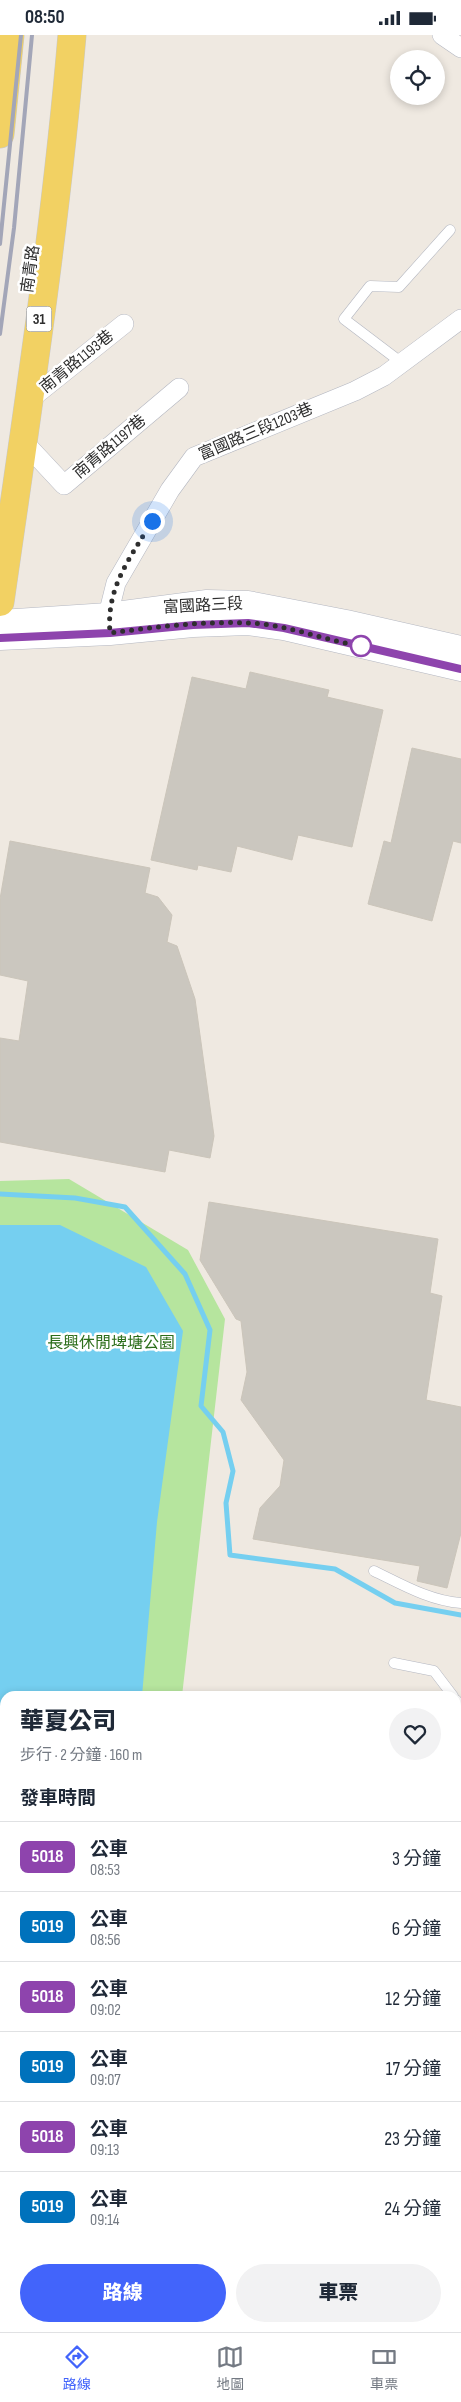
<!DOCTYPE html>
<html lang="zh-TW">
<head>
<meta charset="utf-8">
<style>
	body { margin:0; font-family:"Sofia Sans Condensed","Noto Sans TC",sans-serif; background:#f2f2f3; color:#1f2937; height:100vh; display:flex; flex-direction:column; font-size:19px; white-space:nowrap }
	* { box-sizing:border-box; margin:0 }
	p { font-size:16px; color:#747a83 }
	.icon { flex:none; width:28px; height:28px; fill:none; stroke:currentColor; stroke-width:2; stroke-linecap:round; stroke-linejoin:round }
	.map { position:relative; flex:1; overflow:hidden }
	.side { position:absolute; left:0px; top:1656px; width:461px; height:641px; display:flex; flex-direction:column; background:#fff; border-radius:15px 15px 0 0; box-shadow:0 2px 8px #0003 }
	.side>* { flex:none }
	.badge { padding:0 10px; border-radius:8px; font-size:18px; line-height:32px }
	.fabs { position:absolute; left:390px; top:15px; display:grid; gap:10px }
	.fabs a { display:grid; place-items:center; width:55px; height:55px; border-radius:50%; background:#fff; box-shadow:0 2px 8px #0003; font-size:25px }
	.you { position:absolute; width:25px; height:25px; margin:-12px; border:4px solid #fff; border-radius:50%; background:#1a73e8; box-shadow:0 0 0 8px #1a73e833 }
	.map>.badge { position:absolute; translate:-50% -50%; box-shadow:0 0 0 2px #fff }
	h2 { padding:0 20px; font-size:19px; line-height:45px }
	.round { display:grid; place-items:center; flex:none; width:52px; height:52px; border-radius:26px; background:#f2f2f3 }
	.overview { display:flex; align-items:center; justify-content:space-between; height:85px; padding:0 20px }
	h1 { font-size:24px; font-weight:800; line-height:38px }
	.cta { display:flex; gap:10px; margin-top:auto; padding:10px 20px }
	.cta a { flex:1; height:58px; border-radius:30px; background:#4264fb; color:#fff; font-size:20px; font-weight:800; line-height:58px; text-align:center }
	.cta a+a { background:#f2f2f3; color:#1f2937 }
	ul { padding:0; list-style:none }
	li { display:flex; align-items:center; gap:15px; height:70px; padding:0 20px; border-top:1px solid #e0e1e3 }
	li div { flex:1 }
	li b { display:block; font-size:19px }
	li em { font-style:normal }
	li .badge { min-width:55px; font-weight:700; text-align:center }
	.status { display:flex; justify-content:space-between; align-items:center; height:35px; padding:0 25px; background:#fff; direction:ltr }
	.status svg { height:14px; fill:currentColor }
	.tab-bar { display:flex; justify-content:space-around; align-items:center; height:70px; border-top:1px solid #e0e1e3; background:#fff; font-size:14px; color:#747a83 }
	.tab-bar a { display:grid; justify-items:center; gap:2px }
	.tab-bar .on { color:#4264fb }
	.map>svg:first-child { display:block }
	.green { fill:#b6e59e }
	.water { fill:#75cff0 }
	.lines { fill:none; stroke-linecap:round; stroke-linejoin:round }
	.stream { stroke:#75cff0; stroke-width:5 }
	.building { fill:#cbc7bf; stroke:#cbc5ba }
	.service-casing { stroke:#b4b7c1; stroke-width:11 }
	.minor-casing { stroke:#b4b7c1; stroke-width:20 }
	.tertiary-casing { stroke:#b4b7c1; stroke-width:25 }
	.primary-casing { stroke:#c9c9c9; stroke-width:29 }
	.service { stroke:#fff; stroke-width:10 }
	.minor { stroke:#fff; stroke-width:19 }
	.tertiary { stroke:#fff; stroke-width:24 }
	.primary { stroke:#f2d163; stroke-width:28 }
	.rail { stroke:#a3a6b8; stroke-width:4 }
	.line-casing { stroke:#fff; stroke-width:11 }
	.line { stroke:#8e44ad; stroke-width:8 }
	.walk { stroke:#2e2e2e; stroke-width:5; stroke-dasharray:0 9 }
	.stop-dot { fill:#fff; stroke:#8e44ad; stroke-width:2.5 }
	.labels { text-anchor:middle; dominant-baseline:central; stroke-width:5; stroke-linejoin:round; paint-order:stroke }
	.shield { fill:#fff; stroke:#6d6d6d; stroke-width:1 }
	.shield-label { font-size:15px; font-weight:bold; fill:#2e2e2e }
	.street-label { font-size:16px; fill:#2e2e2e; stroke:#fff }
	.park-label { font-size:16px; fill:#2c6e1b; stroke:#fff }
</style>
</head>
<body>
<div class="status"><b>08:50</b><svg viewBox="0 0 49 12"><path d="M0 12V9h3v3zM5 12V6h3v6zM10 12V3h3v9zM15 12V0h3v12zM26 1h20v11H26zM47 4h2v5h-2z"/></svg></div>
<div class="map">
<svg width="461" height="2297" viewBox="0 0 461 2297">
	<rect width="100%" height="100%" fill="#efe9e1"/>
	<!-- green -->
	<polygon class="green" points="69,1144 188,1215 225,1284 182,1661 5,1661 5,2048 0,2051 0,1146"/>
	<!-- water -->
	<polygon class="water" points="0,1190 60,1190 146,1232 183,1296 157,1487 142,1661 5,1661 5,2002 0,2006"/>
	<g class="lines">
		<!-- stream -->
		<polyline class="stream" points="0,1159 75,1163 125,1172 185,1239 210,1295 201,1371 223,1397 233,1436 226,1468 230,1520 335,1534 395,1568 461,1580"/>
	</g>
	<!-- building -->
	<g class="building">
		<polygon points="250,637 329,655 327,662 383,675 352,812 298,800 292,825 237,811 231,837 198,830 197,835 151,825 192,642 246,654"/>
		<polygon points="412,713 461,724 461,808 453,806 432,886 368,869 384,806 391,808"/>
		<polygon points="10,806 150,833 145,858 158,862 172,880 167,907 177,911 195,964 214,1101 210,1123 169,1115 165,1137 0,1107 0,1003 19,1006 28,946 0,940 0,864"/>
		<polygon points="209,1167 438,1204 430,1258 442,1261 426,1365 461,1372 461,1498 447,1553 417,1546 420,1531 253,1504 260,1473 280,1451 284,1425 241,1365 247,1337 241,1286 236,1284 200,1225"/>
	</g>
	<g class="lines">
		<!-- service casing -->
		<g class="service-casing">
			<g id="service">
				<polyline points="402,328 344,284 370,251 399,252 450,195"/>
				<path d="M374,1536C401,1549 430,1566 461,1568"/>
				<polyline points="394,1628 434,1636 453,1661"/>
				<polyline points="456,1665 461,1671"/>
				<polyline points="456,2081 461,2081"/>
				<polyline points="0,2276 5,2250"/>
				<polyline points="203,2297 204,2292"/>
			</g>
		</g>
		<!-- minor casing -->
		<g class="minor-casing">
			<g id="minor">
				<polyline points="442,0 461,13"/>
				<polyline points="29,365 124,289"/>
				<polyline points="23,406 64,450 179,353"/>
				<polyline points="109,592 108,580 116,548 170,455 194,422 355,356 384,341 461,284"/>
			</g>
		</g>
		<!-- tertiary casing -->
		<g class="tertiary-casing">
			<g id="tertiary">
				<polyline points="0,587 108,580 207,567 248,568 346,587 461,613"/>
				<polyline points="0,603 110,598 193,590 248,588 284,593 461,634"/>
			</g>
		</g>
		<!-- primary casing -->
		<g class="primary-casing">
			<g id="primary">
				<polyline points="0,99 10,0"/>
				<path d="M0,567C27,379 56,190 72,0"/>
				<polyline points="456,1740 461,1736"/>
				<polyline points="456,1776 461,1773"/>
				<polyline points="0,2064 5,2061"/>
				<polyline points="0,2101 5,2097"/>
			</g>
		</g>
		<!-- service -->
		<use href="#service" class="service"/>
		<!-- minor -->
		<use href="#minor" class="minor"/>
		<!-- tertiary -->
		<use href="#tertiary" class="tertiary"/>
		<!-- primary -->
		<use href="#primary" class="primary"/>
		<!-- rail -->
		<g class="rail">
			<polyline points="0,209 21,0"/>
			<polyline points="0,299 14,193 32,0"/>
		</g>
	</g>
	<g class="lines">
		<!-- line casing -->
		<g class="line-casing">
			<polyline id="line" points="0,603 110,598 193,590 248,588 284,593 461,634"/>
		</g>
		<!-- line -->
		<use href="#line" class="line"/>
		<!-- walk -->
		<path class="walk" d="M152,486C130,524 106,552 110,598C154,592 203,586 248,588C286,589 323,605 361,611"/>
	</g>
	<!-- markers -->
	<circle class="stop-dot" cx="361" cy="611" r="10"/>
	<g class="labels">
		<!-- shield labels -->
		<rect class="shield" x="26.5" y="271.5" width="25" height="25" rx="4"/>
		<g class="shield-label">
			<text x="39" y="284">31</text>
		</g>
		<!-- street labels -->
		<g class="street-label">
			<text transform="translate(31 234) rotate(-82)">南青路</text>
			<text transform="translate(77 327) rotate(-39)">南青路1193巷</text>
			<text transform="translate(256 397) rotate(-23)">富國路三段1203巷</text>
			<text transform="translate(110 412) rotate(-40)">南青路1197巷</text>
			<text transform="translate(203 571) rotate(-3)">富國路三段</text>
		</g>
		<!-- park labels -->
		<g class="park-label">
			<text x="111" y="1308">長興休閒埤塘公園</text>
		</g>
	</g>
</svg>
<div class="fabs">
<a><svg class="icon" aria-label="locate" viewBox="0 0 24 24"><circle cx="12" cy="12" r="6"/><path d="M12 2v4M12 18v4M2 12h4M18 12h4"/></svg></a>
</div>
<div class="you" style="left:152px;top:486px"></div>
<section class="side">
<div class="overview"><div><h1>華夏公司</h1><p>步行 · 2 分鐘 · 160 m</p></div><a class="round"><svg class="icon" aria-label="heart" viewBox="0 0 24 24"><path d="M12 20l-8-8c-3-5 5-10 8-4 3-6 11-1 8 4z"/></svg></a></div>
<h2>發車時間</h2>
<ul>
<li><span class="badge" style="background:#8e44ad;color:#fff">5018</span><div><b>公車</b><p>08:53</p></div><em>3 分鐘</em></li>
<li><span class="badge" style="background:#0072bc;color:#fff">5019</span><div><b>公車</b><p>08:56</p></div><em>6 分鐘</em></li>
<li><span class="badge" style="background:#8e44ad;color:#fff">5018</span><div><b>公車</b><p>09:02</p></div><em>12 分鐘</em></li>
<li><span class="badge" style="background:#0072bc;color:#fff">5019</span><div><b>公車</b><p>09:07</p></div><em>17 分鐘</em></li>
<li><span class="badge" style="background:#8e44ad;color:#fff">5018</span><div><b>公車</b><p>09:13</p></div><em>23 分鐘</em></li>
<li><span class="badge" style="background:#0072bc;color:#fff">5019</span><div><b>公車</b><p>09:14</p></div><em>24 分鐘</em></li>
</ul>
<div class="cta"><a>路線</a><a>車票</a></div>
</section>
</div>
<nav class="tab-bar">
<a class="on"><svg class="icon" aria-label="directions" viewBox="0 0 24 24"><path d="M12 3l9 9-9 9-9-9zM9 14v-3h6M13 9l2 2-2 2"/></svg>路線</a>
<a><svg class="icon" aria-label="map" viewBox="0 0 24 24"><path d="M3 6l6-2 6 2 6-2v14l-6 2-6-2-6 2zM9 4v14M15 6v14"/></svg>地圖</a>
<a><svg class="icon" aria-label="tickets" viewBox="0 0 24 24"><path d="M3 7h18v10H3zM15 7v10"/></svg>車票</a>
</nav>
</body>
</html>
